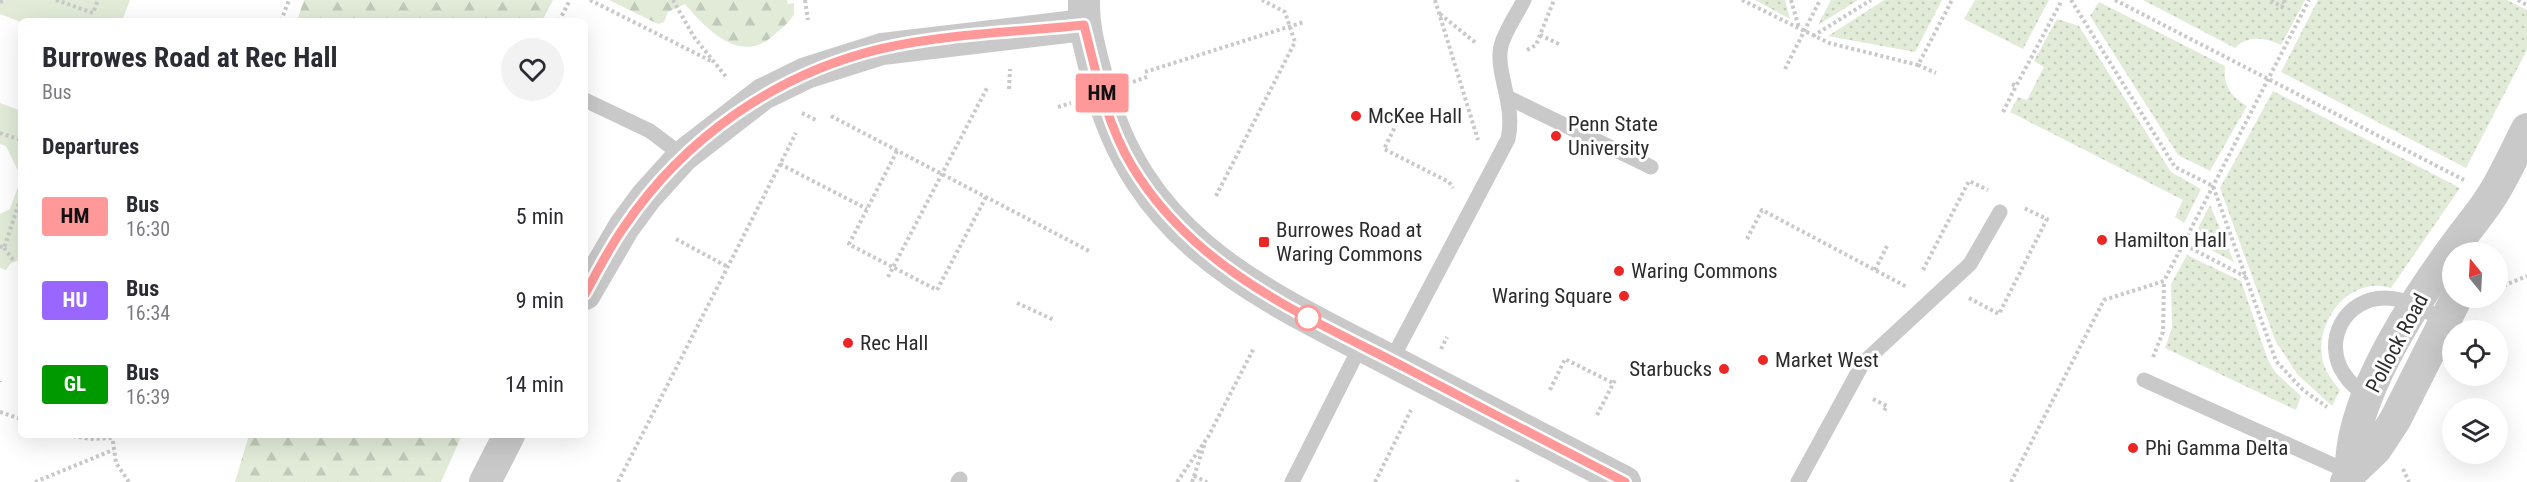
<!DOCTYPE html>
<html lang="en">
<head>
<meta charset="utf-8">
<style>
	body { margin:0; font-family:"Roboto Condensed",sans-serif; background:#f2f2f3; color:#2b2b33; height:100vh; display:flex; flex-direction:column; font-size:22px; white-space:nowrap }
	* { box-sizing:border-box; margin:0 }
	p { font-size:20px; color:#7c7c81 }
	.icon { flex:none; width:33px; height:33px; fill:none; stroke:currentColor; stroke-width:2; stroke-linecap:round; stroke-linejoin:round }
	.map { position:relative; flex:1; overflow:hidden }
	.side { position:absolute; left:18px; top:18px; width:570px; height:420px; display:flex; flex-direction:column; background:#fff; border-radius:9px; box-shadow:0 6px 24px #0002 }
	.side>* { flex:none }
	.badge { padding:0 12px; border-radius:4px; font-size:21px; line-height:39px }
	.needle { width:39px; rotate:342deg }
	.buttons { position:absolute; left:2442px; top:242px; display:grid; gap:12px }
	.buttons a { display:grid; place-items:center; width:66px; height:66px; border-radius:50%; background:#fff; box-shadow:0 6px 24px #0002; font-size:30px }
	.map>.badge { position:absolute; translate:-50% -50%; box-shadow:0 0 0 3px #fff }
	h2 { padding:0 24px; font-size:22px; line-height:54px }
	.round { display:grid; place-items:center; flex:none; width:63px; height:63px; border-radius:32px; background:#f2f2f3 }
	.head { display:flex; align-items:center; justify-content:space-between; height:102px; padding:0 24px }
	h1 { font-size:28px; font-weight:700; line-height:45px }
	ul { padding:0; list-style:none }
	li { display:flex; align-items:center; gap:18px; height:84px; padding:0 24px }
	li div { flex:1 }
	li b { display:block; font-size:22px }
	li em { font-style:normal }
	li .badge { min-width:66px; font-weight:700; text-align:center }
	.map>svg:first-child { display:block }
	.grass { fill:url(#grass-dots) }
	.forest { fill:url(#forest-firs) }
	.green { fill:#e1ebd8 }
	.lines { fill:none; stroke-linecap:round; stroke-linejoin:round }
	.path { stroke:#c9c9c9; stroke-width:4; stroke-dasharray:3 3; stroke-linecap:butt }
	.lane { stroke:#c9c9c9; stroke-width:15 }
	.street { stroke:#c9c9c9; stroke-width:32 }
	.line-casing { stroke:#fff; stroke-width:14 }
	.line { stroke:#f99; stroke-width:9 }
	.poi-dot { fill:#ec2625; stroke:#fff; stroke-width:2 }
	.stop-dot { fill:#fff; stroke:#f99; stroke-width:3 }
	.labels { text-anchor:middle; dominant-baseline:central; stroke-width:6; stroke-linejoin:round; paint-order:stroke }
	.poi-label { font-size:21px; fill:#2c2c2c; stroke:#fff; text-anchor:start }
	.street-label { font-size:21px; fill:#2c2c2c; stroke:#fff }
</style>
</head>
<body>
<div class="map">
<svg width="2527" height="482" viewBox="0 0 2527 482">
	<defs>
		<pattern id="grass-dots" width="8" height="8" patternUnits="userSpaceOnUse" patternTransform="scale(1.5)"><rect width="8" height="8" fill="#e1ebd8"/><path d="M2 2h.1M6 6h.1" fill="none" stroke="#c1caba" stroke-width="1.8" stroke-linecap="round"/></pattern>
		<pattern id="forest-firs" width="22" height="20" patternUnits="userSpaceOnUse" patternTransform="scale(1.5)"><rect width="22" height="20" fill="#e1ebd8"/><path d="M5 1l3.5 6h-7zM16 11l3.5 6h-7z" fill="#c1caba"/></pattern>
	</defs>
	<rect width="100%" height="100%" fill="#fff"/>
	<!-- grass -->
	<g class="grass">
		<polygon points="1755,0 1785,0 1790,19"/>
		<polygon points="1831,0 1858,0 1818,25"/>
		<polygon points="1884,0 1942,0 1915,52 1828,36"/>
		<polygon points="1975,0 2049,0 2023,49 1964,19"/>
		<path d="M2143,0H2305L2281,45C2264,37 2249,35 2235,48Z"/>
		<polygon points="2318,0 2507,0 2527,10 2527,50 2466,168 2281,72"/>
		<path d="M2099,2L2225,66C2223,85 2231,97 2247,106L2210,171L2178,155L2090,16Z"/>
		<polygon points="2057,19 2079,26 2171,172 2201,189 2184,223 2175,217 2183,200 2010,112 2018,97 2027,100 2044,67 2034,61"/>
		<path d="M2273,91L2460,188L2391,288C2349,275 2313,323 2323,362C2326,373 2333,381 2340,390L2332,406L2298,375L2276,342L2220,188Z"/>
		<polygon points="2210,205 2234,262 2192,240"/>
		<polygon points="2187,255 2241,281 2268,360 2275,372 2301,396 2296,410 2165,348 2172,328 2171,284"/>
	</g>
	<!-- forest -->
	<g class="forest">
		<polygon points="304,0 553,0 542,21 297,21"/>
		<path d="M609,0H787L788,4L794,3V14C789,23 782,28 774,35C741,65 708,31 685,4L668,12L664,22L658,24Z"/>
		<polygon points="249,435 462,435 441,482 235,482"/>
	</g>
	<!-- green -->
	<g class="green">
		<polygon points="0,0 130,0 122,21 21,22 0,14"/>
		<polygon points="0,103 21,111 21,177 6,146 0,144"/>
		<polygon points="21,178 21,259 10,264 6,270 0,268 0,214 10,209"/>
	</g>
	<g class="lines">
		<!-- path -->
		<g class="path">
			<polyline points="56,0 93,13 98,0"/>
			<polyline points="590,0 713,62"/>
			<polyline points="673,0 694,37 727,78"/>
			<polyline points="805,0 808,20"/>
			<polyline points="1435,0 1478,140"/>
			<polyline points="1742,0 1829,43 1918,65 1952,0"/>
			<polyline points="1791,0 1799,28"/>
			<polyline points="2071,0 2175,167 2213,186 2276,361 2303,390 2327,407"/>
			<polyline points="2115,0 2464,180"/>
			<polyline points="2271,0 2282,7 2285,0"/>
			<polyline points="2518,0 2527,5"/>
			<polyline points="0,2 5,0"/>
			<polyline points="1440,14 1476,43"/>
			<polyline points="281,21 289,0"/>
			<polyline points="559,21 570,0"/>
			<polyline points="1540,35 1561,45"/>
			<polyline points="1813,36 1871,0"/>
			<polyline points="1527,50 1536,45 1554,0"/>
			<polyline points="1918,65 1936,73"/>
			<polyline points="1785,69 1820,0"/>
			<polyline points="1145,72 1304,22"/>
			<polyline points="1133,82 1147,77"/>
			<polyline points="2012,84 2016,86 2062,0"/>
			<polyline points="1009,89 1010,69"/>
			<polyline points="1058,107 1071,103"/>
			<polyline points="1405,107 1384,149 1449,182 1453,188"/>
			<polyline points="2003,112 2016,86"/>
			<polyline points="802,113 818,121"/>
			<polyline points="831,116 1091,252"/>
			<polyline points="0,133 21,140"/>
			<polyline points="897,151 849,244 856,248 937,290 986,197"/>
			<polyline points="780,164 867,209"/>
			<polyline points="1216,196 1295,42 1285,12 1262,0"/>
			<polyline points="2164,234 2246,277"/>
			<polyline points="676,239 728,267"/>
			<polyline points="1747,239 1762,210 1907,287"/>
			<polyline points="0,246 4,248 21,197"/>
			<polyline points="4,248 14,261"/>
			<polyline points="1875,270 1887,246"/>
			<polyline points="1923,270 1969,181 1988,190"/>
			<polyline points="888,277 987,88"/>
			<polyline points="2498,288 2527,276"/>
			<polyline points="1969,298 1999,314 2047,219 2024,208"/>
			<polyline points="1017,303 1054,320"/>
			<polyline points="1441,349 1447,337"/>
			<polyline points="2153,357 2163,332 2164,281"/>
			<polyline points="0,382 0,381"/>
			<polyline points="1550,390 1565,359 1613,383"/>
			<polyline points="1873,399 1887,406 1884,411"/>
			<polyline points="0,412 21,419"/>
			<polyline points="1597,415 1615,380"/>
			<polyline points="67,435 90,439 112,438"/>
			<polyline points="112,435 116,463 129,482"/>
			<polyline points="2403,469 2409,482"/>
			<polyline points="1194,476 1207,482"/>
			<polyline points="35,482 113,450"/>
			<polyline points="618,482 796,133"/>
			<polyline points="1177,482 1208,437 1254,348"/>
			<polyline points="1192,482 1205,443"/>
			<polyline points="1375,482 1411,410"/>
			<polyline points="1517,482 1518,480"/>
			<polyline points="2011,482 2104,300 2164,281 2309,0"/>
		</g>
		<!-- lane -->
		<g class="lane">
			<polyline points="1509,98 1651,167"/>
			<polyline points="585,100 650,131 683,156"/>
			<path d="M1391,361L1508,139C1516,104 1495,73 1501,46C1505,31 1517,14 1524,0"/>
			<polyline points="2144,380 2351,473"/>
			<path d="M2368,397C2359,391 2350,383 2344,374C2322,341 2345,298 2385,298C2406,298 2426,311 2445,321"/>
			<polyline points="958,482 960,479"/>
			<polyline points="1292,482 1361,345"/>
			<polyline points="1798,482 1863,363 1970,264 2000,212"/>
		</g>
		<!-- street -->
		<g class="street">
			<path d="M1084,0C1083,30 1092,56 1099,84C1142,246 1265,295 1399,365C1475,404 1550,443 1625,482"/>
			<polyline points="585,294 624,227 646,197 683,156 763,94 806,73 882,49 1084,25"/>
			<path d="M2351,473C2348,402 2414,302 2455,246C2467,229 2482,212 2493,194C2506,173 2516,150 2527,129"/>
			<polyline points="485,482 509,435"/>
			<polyline points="2346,482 2351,473 2376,449 2395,420 2457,297"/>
		</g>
	</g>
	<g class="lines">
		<!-- line casing -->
		<g class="line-casing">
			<path id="line" d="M585,294C597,272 609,248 624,227C684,138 776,74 880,49C942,34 1019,32 1084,25C1096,72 1106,123 1132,166C1195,271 1304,315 1408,369C1480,407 1553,445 1625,482"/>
		</g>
		<!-- line -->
		<use href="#line" class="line"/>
	</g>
	<!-- markers -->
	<g class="poi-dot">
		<circle cx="1356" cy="116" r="6"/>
		<circle cx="1556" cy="136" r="6"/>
		<circle cx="2102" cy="240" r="6"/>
		<rect x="1258" y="236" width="12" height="12" rx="3"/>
		<circle cx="1619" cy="271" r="6"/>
		<circle cx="1624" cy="296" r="6"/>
		<circle cx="848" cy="343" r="6"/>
		<circle cx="1763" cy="360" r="6"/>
		<circle cx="1724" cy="369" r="6"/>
		<circle cx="2133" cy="448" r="6"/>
	</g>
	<circle class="stop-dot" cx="1308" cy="318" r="12"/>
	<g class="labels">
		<!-- poi labels -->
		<g class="poi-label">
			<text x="1368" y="116">McKee Hall</text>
			<text x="1568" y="124">Penn State<tspan x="1568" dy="24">University</tspan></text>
			<text x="1276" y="230">Burrowes Road at<tspan x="1276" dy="24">Waring Commons</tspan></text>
			<text x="2114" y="240">Hamilton Hall</text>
			<text x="1631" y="271">Waring Commons</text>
			<text x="1612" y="296" text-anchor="end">Waring Square</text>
			<text x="860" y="343">Rec Hall</text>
			<text x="1775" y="360">Market West</text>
			<text x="1712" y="369" text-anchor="end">Starbucks</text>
			<text x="2145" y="448">Phi Gamma Delta</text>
		</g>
		<!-- street labels -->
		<g class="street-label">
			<text transform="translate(2397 343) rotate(-62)">Pollock Road</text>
		</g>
	</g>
</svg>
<div class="buttons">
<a><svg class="needle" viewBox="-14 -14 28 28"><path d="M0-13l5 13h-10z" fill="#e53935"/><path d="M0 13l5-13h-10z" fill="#7c7c81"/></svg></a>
<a><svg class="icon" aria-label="locate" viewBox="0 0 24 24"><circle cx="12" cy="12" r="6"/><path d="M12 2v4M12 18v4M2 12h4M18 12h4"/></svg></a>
<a><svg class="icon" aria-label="layers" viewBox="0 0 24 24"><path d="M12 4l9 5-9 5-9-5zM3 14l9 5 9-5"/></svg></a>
</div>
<b class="badge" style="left:1102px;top:93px;background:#f99;color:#111">HM</b>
<section class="side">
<div class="head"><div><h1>Burrowes Road at Rec Hall</h1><p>Bus</p></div><a class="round"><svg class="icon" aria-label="heart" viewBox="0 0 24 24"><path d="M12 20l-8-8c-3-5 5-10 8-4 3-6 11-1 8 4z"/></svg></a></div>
<h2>Departures</h2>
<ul>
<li><span class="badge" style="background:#f99;color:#111">HM</span><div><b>Bus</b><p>16:30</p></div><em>5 min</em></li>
<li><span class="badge" style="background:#96f;color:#fff">HU</span><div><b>Bus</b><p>16:34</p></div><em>9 min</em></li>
<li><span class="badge" style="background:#090;color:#fff">GL</span><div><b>Bus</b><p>16:39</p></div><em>14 min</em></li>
</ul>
</section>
</div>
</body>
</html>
